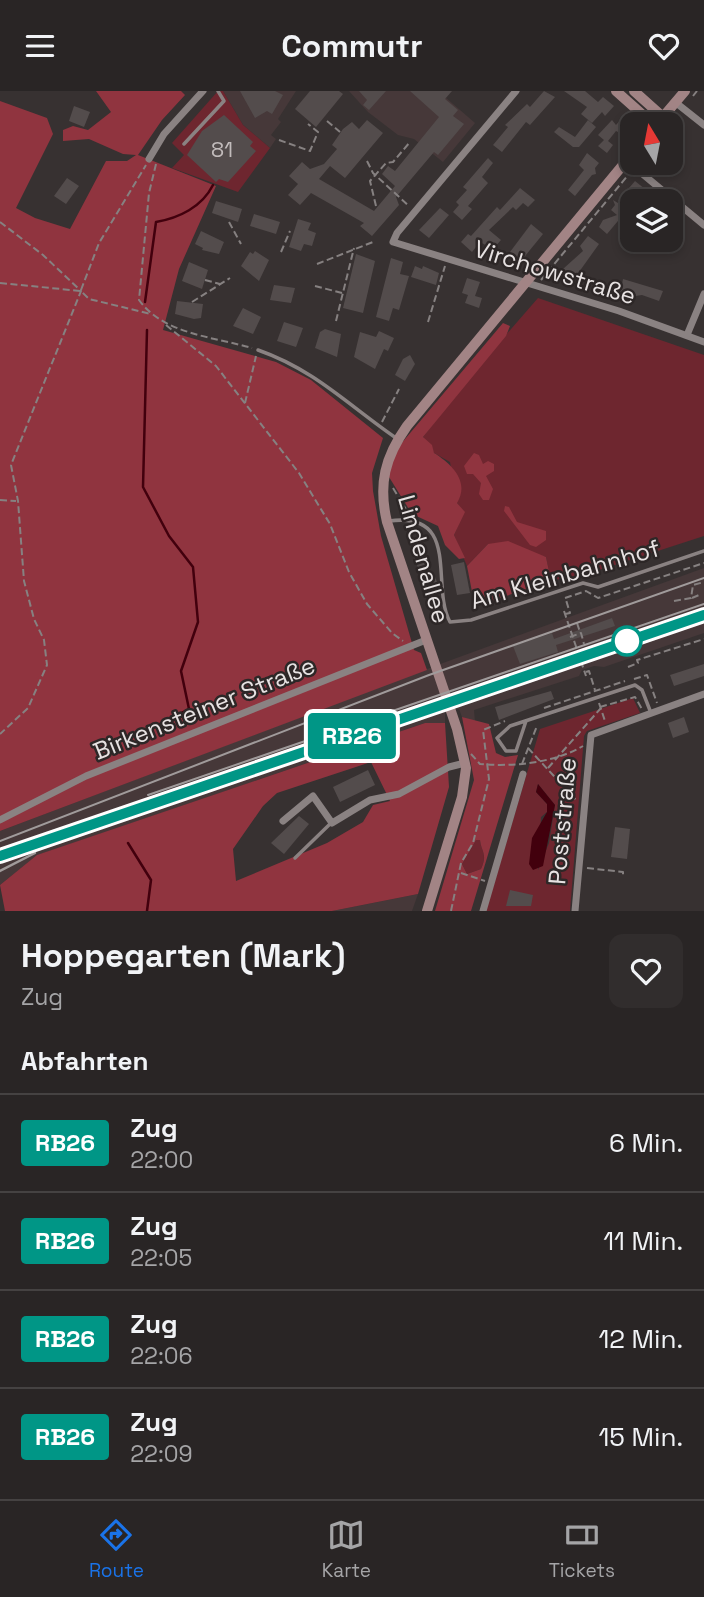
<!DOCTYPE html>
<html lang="de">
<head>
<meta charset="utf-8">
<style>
	body { margin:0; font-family:"Space Grotesk",sans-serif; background:#312d2d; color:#f1f3f6; height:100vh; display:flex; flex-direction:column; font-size:26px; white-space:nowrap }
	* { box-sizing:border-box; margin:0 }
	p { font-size:23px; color:#a5a5a7 }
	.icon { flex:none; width:38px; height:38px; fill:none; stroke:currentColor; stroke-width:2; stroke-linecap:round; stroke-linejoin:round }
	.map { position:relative; height:820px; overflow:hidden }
	.sheet { display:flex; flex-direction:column; background:#292525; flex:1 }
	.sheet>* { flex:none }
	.badge { padding:0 14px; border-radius:5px; font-size:24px; line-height:46px }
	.needle { width:46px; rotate:350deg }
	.fabs { position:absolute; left:620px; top:21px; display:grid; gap:14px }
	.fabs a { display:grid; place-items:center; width:63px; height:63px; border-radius:14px; background:#292525; box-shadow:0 4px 10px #0003,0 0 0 2px #454242; font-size:35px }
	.map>.badge { position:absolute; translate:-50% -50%; box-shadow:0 0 0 4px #fff }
	h2 { padding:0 21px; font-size:26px; line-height:63px }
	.round { display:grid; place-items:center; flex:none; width:74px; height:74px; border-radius:14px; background:#312d2d }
	.summary { display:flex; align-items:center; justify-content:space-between; height:119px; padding:0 21px }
	h1 { font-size:33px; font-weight:800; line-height:52px }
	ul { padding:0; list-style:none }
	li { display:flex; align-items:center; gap:21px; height:98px; padding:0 21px; border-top:2px solid #454242 }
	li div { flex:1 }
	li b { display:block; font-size:26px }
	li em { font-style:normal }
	li .badge { min-width:77px; font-weight:700; text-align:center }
	header { display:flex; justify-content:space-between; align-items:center; height:91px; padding:0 21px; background:#292525; font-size:32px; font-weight:800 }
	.menu { display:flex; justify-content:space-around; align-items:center; height:98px; border-top:2px solid #454242; background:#292525; font-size:19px; color:#a5a5a7 }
	.menu a { display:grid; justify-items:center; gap:4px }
	.menu .selected { color:#1a73e8 }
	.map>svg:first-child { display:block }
	.built { fill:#463839 }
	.green { fill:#6e262f; fill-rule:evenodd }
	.forest { fill:#90343f; fill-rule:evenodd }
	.water { fill:#42000d }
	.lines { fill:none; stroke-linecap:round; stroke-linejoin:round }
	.stream { stroke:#42000d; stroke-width:2.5 }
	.building { fill:#534c4c }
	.path { stroke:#868181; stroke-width:2; stroke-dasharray:7 3.5; stroke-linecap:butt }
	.lane { stroke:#8a8282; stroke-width:3.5 }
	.street { stroke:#8a8282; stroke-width:7 }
	.secondary { stroke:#a28485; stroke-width:10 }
	.tram { stroke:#a09b9b; stroke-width:2 }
	.rail { stroke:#a09b9b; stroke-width:2.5 }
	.line-casing { stroke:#fff; stroke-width:16 }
	.line { stroke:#009686; stroke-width:10 }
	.stop-dot { fill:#fff; stroke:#009686; stroke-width:3.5 }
	.labels { text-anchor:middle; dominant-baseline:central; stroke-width:5; stroke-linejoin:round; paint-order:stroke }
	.number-label { font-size:21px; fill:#c2bcbc }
	.street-label { font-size:24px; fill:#e7e2e2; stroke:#2d2727 }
</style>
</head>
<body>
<header><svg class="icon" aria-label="menu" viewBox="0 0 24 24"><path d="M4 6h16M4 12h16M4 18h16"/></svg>Commutr<svg class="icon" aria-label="heart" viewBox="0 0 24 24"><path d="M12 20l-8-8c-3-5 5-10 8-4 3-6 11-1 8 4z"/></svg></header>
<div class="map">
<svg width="704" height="820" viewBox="0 0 704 820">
	<rect width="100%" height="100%" fill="#373131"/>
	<!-- built -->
	<g class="built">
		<polygon points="223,0 296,0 278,28 281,31 271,44 276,48 270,57 243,34"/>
		<polygon points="349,0 438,0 475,32 443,71 414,48 398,44 368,21"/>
		<polygon points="704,477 704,542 604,576 594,575 582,579 579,585 474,619 475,631 462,626 459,618 445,622 445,632 425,632 38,764 0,794 0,740 443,572"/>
		<polygon points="418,803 412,820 332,820"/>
	</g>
	<!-- green -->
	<g class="green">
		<polygon points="218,0 223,0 243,34 270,57 238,101 172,77 184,64 172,52"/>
		<polygon points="538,207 704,264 704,445 593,481 551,490 546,466 488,453 467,475 454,444 464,421 457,412 450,371 434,362 423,346 470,285"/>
		<path d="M633,607L640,622L587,640L584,645L570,820H486L540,638ZM538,693L555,714L549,752L538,779L541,726L547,721V713L536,701Z"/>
		<path d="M476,749H480C481,760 488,763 481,778L467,783L462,773Z"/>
	</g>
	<!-- forest -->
	<g class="forest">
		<polygon points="96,0 181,0 185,4 162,29 138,64 216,95 179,178 163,239 276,271 311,289 383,347 372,382 373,400 381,445 414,559 421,562 427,579 0,740 0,10 47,27 53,43 16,117 35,127 70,138 106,70 127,70 136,64 123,63 89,48 63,50 63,39 73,35 88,39 111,21"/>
		<path d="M503,232L510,235L506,245L423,346L432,354L434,362C452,373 470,391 457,412L465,421L454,444L465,467L459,468L445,454L438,435L412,423L389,386L390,374L400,354Z"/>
		<polygon points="474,362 479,364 483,373 488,370 494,373 494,380 486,385 493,398 489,409 483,409 479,403 481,392 473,383 467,383 464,375"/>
		<polygon points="505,415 509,416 517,431 546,440 546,449 536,456 530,454 504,420"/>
		<polygon points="508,450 546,466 551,490 479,514 474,511 467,475 488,453"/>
		<path d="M462,626L489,633L496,662L505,666L518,664L471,820H435L474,689ZM476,749H480C481,760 488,763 481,778L467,783L462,773Z"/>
		<path d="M425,632H445L449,696L418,803L332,820H5L0,794L37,764ZM371,671L390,710L373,714L363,731L327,752L236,790L233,758L263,715L277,702Z"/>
	</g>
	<!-- water -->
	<polygon class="water" points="538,693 555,714 543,775 533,779 529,773 532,747 547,721 547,713 536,701"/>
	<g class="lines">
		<!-- stream -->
		<g class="stream">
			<path d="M145,211L156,131C179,127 202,116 213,94"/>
			<polyline points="142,647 146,640 189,618 181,580 198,531 193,476 169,445 143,396 147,239"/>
			<polyline points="128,752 151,789 147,820"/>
		</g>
	</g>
	<!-- building -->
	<g class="building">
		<polygon points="240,0 275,0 283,4 272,23 267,20 255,27"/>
		<polygon points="310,0 339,0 343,3 316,36 295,18"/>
		<polygon points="359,0 386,0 369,19 363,14 367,9"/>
		<polygon points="410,0 452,0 445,8 458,19 453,25 464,33 438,64 434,61 396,106 399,114 372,145 360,135 364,132 311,102 300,114 288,104 298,93 289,85 302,71 310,78 324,73 337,58 332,54 343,38 352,31 359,38 367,29 383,42 345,87 330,75 319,88 374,120 395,95 382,83 388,75 395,80 439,26"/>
		<polygon points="544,0 555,6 530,34 526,31 502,61 493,54 508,36 505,34 527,13 530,16"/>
		<polygon points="564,0 585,0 598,11 603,6 614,15 605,25 602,21 592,32 581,23 587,16"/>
		<polygon points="74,15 90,21 84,36 69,30"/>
		<polygon points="224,24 253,51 250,55 256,60 228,91 219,88 216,91 187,64 202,40"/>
		<polygon points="623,26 632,36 624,44 616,40 608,50 613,54 607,62 598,55 604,49 598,44 612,29 616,34"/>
		<polygon points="588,29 596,36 579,56 573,56 554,41 559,36 575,46"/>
		<polygon points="587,62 599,72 595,77 596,83 592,84 575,105 568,99 584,79 579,74"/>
		<polygon points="488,67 493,72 482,86 488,92 468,115 472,118 462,129 453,121 459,114 456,111 467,99 463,96"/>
		<polygon points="67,87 79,95 66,113 54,105"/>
		<polygon points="635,90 650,102 646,110 618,110"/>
		<polygon points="520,97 535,109 528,116 523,112 516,119 513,116 489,139 501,149 493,158 480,151 472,161 461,151 468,143 471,145 497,116 500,119"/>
		<polygon points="613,109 628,118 607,143 599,136 603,129 617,124 611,119 615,114"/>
		<polygon points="216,110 242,118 238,131 212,122"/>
		<polygon points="440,117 449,124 429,147 419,139"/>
		<polygon points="254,123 280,131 276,143 250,135"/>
		<polygon points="298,128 311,132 308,139 316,142 312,155 304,153 301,160 289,156"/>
		<polygon points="531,133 543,143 521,170 510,161"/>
		<polygon points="201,140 224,151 219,163 202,159 203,157 195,153"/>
		<polygon points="588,145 599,153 574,188 563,178 583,160 580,155"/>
		<polygon points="255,160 269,169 259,190 241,175 250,161 253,163"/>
		<polygon points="356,163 375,170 363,222 343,217"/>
		<polygon points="391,167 403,171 400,183 409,185 399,219 393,217 389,230 376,226"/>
		<polygon points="189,171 208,179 202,198 182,190"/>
		<polygon points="415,175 422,178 423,175 439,182 436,194 411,186"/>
		<polygon points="467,187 480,191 475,205 482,207 479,217 465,212 468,204 462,202"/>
		<polygon points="623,188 663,200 659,210 642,204 629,206 620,203"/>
		<polygon points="274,194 295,197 291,212 270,209"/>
		<polygon points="177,210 203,213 201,227 194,228 175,223"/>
		<polygon points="243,217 261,226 253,243 233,235"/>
		<polygon points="284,231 303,237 296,256 277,250"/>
		<polygon points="325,238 341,243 337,266 315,257 320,241"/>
		<polygon points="379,240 394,247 388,260 384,258 375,278 354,266 360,241 376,246"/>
		<polygon points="410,264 415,273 405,290 395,284 403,268"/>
		<polygon points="424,459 431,484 434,483 437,491 426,496 412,462"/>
		<polygon points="464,471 470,502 457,504 451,474"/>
		<polygon points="612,527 615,535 556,554 558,561 520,573 513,555 552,542 554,548"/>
		<polygon points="704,573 704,585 674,595 670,584"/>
		<polygon points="551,600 554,608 499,629 495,616"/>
		<polygon points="684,626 689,641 673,647 668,632"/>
		<polygon points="368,679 375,694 340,711 333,696"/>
		<polygon points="299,725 309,733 284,763 271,752"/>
		<polygon points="615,736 630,738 627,768 611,766"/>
		<polygon points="510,799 533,804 531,815 506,815"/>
	</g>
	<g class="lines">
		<!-- path -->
		<g class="path">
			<polyline points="693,5 697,0"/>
			<polyline points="327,30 340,41"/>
			<polyline points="670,33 676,26"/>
			<polyline points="279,49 310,60 318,41 308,33"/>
			<polyline points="367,70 373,82 409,115"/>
			<path d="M156,73L149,102L139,209C163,243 214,246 252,257"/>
			<polyline points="376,115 370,90 386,72 393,71 410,51"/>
			<polyline points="0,131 43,164 81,200 11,374 18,410 24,490 34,528 44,549 47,574 28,617 0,643"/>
			<polyline points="229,131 241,153"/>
			<polyline points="281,161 290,140"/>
			<polyline points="317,173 373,151"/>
			<polyline points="205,189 220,193"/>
			<polyline points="541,189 629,83"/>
			<polyline points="0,192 81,200 89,208 151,223"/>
			<polyline points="315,195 342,202"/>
			<polyline points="81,199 99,152 146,74"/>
			<polyline points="192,211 230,187"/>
			<polyline points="336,230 354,157"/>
			<polyline points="428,231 445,175"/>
			<polyline points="166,234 216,275 299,382 330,433 349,481 367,513 392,542 403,550"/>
			<polyline points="245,312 256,265"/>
			<polyline points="382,331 399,298"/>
			<polyline points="393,397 410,425"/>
			<polyline points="0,409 16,410"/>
			<polyline points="565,507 586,500 598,507 704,472"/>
			<polyline points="692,507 699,504"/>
			<polyline points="674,510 691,507 693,494 704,491"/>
			<polyline points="564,520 586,585"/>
			<polyline points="565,523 570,522 566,509"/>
			<polyline points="577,532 580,541"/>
			<polyline points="570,546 581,542 584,553"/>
			<polyline points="628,576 638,572 637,569 704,548"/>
			<polyline points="586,581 589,580 595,599"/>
			<polyline points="634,588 647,584 657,612"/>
			<polyline points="599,612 605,630"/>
			<polyline points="600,616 635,606 642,618"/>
			<polyline points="544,617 625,590"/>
			<polyline points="528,657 576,709"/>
			<path d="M471,663L480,673C513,676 554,672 583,655"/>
			<polyline points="522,673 537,635"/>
			<polyline points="548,677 601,617"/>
			<polyline points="587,777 623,781 623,786"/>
			<polyline points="461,782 485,790"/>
			<polyline points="451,820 461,772 473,752 489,688 483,639 505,630"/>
		</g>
		<!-- lane -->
		<g class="lane">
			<polyline points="184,53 224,10 218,0"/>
			<path d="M258,259C315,279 348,314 396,347"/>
			<path d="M389,430C462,420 430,495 450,531L471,529L583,492L598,496L704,460"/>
			<polyline points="526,630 516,660 506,660 497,647 510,635 635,594 642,599 651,622"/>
			<polyline points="295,767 330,733"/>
		</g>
		<!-- street -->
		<g class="street">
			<polyline points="516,0 397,142 393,151 619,220 704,251"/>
			<polyline points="675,11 704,34"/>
			<polyline points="149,68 164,43 203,0"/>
			<polyline points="627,70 704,134"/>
			<polyline points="687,244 704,203"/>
			<polyline points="0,729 86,685 426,549"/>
			<polyline points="283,730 313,705 332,732 370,709 399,703 449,676 465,672"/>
			<polyline points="483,820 523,683"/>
			<polyline points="575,820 591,644 704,603"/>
		</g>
		<!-- secondary -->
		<g class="secondary">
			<polyline points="616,0 653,33"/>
			<polyline points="634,0 663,26"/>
			<polyline points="657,33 685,0"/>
			<path d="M427,820L462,706L466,677L457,638L387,431C378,393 385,366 407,335L632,63"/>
		</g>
		<!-- tram -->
		<g class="tram">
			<polyline points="148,704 704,513"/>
			<polyline points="0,750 429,584 704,487"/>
		</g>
		<!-- rail -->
		<g class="rail">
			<polyline points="0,765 704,524"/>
			<polyline points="0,780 35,762"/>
		</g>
	</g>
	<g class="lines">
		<!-- line casing -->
		<g class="line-casing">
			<polyline id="line" points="0,765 704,524"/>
		</g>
		<!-- line -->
		<use href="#line" class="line"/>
	</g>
	<!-- markers -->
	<circle class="stop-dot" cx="627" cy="550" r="14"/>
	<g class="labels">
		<!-- number labels -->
		<g class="number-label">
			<text x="222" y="58">81</text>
		</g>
		<!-- street labels -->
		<g class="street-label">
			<text transform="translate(555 181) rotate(17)">Virchowstraße</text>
			<text transform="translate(424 468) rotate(74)">Lindenallee</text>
			<text transform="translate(565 483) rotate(-16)">Am Kleinbahnhof</text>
			<text transform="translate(204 617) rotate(-22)">Birkensteiner Straße</text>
			<text transform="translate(562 730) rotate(-85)">Poststraße</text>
		</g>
	</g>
</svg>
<div class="fabs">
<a><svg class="needle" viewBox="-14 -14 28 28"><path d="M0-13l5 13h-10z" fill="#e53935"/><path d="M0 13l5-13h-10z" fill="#a5a5a7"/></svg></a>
<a><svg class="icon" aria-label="layers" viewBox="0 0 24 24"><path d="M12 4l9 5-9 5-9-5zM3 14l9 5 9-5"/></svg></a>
</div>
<b class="badge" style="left:352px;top:645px;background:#009686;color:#fff">RB26</b>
</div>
<section class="sheet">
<div class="summary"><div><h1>Hoppegarten (Mark)</h1><p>Zug</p></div><a class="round"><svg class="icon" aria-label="heart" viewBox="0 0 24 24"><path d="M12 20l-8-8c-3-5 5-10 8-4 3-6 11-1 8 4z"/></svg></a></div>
<h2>Abfahrten</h2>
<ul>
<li><span class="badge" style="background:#009686;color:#fff">RB26</span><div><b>Zug</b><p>22:00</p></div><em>6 Min.</em></li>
<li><span class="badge" style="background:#009686;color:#fff">RB26</span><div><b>Zug</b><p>22:05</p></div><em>11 Min.</em></li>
<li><span class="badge" style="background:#009686;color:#fff">RB26</span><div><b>Zug</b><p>22:06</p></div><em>12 Min.</em></li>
<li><span class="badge" style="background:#009686;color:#fff">RB26</span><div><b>Zug</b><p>22:09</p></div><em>15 Min.</em></li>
</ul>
</section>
<nav class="menu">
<a class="selected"><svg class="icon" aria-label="directions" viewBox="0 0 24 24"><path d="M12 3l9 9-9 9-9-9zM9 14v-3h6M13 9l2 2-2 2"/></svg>Route</a>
<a><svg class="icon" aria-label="map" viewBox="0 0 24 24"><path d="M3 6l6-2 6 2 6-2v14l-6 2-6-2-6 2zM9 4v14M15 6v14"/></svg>Karte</a>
<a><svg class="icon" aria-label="tickets" viewBox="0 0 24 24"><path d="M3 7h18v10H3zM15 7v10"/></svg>Tickets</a>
</nav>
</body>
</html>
